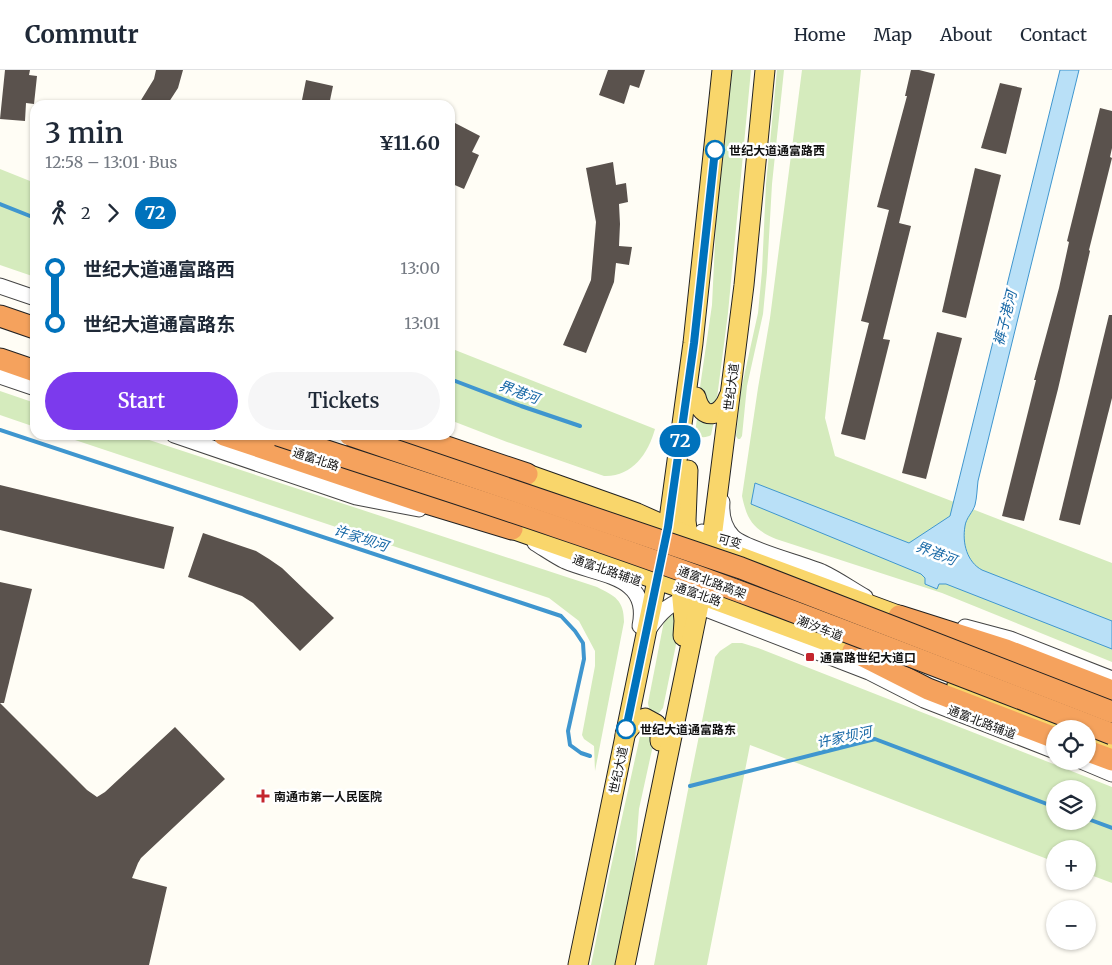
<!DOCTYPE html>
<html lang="en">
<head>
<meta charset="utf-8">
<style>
	body { margin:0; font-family:Merriweather,"Noto Sans SC",serif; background:#f6f6f7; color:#1f2937; height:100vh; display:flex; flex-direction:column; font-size:19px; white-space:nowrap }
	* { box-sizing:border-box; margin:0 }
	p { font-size:16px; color:#747a83 }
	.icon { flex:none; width:28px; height:28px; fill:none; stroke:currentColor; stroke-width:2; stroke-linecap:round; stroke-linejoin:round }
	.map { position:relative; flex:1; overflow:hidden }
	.side { position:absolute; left:30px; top:30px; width:425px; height:340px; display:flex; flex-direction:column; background:#fff; border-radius:15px; box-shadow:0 1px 4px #0004 }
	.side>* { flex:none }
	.badge { padding:0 10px; border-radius:16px; font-size:18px; line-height:32px }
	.controls { position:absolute; left:1046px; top:650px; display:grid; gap:10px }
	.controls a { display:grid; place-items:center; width:50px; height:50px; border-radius:50%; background:#fff; box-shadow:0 1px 4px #0004; font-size:25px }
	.map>.badge { position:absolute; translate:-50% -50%; box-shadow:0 0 0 2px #fff }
	.legs { display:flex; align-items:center; gap:8px; height:55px; padding:0 15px; font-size:16px }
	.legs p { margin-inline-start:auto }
	.summary { display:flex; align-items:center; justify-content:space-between; height:85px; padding:0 15px }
	h1 { font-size:28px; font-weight:600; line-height:38px }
	.button { display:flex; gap:10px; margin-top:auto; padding:10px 15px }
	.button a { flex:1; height:58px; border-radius:30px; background:#7c3aed; color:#fff; font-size:20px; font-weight:600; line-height:58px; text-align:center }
	.button a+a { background:#f6f6f7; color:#1f2937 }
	ul { padding:0 15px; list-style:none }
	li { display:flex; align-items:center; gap:18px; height:55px; font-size:19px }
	li i { display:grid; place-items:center; width:8px; height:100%; margin:0 6px; background:currentColor }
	li i::after { content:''; width:12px; height:12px; margin:-6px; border:4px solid; border-radius:50%; background:#fff }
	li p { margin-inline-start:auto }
	li:first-child i { background:linear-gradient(#0000 50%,currentColor 0) }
	li:last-child i { background:linear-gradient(currentColor 50%,#0000 0) }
	header { display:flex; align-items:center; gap:30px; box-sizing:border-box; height:70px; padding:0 25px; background:#fff; border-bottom:1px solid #e0e1e3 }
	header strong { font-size:24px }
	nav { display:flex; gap:28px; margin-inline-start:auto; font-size:18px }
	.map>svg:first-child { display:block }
	.green { fill:#d5ebbd; fill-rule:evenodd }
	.water { fill:#b9e0f7; stroke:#3f96cf }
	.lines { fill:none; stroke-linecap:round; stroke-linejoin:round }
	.stream { stroke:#3f96cf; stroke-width:4 }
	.building { fill:#5a524d }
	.minor-casing { stroke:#444; stroke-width:17 }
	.major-casing { stroke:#222; stroke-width:21 }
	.highway-casing { stroke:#222; stroke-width:23 }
	.minor { stroke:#fff; stroke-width:15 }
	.major { stroke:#f9d66b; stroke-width:19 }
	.highway { stroke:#f5a25d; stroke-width:21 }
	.highway-bridge-casing { stroke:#222; stroke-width:23; stroke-linecap:butt }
	.highway-bridge { stroke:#f5a25d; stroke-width:21 }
	.line-1-casing { stroke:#fff; stroke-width:11 }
	.line-1 { stroke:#0072bc; stroke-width:8 }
	.stop-1-dot { fill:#fff; stroke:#0072bc; stroke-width:2.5 }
	.poi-dot { fill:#c4262e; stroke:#fff; stroke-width:2 }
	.labels { text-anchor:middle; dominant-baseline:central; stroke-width:5; stroke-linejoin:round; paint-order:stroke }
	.stop-label { font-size:12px; font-weight:bold; fill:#111; stroke:#fff; text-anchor:start }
	.street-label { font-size:12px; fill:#111; stroke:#fff }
	.poi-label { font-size:12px; font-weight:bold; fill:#111; stroke:#fff; text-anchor:start }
	.water-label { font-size:14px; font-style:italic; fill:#1768a6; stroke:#fff }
</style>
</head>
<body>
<header>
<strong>Commutr</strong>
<nav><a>Home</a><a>Map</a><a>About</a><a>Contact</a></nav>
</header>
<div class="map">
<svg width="1112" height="895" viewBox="0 0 1112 895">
	<rect width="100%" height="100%" fill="#fffdf5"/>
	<!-- green -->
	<g class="green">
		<polygon points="732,0 751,0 728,243 717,328 713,333 704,333 699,324 712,235 716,152"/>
		<polygon points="777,0 784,0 772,114 767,202 763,244 747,316 742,366 740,369 738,369 736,366 741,320 758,243 762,201 766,114"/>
		<path d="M802,0H861L825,348L835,386L1112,493V592L942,523L776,469C753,459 747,450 742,426L758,318L770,248Z"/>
		<polygon points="0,99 35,113 35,207 0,195"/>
		<path d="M450,278L655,359C648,384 632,407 604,406L507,372L450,350Z"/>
		<polygon points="0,321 35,333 35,357 0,345"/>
		<path d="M697,348L705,352L714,351L711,365C706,368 700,368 695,364Z"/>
		<path d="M60,365H134L597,517C615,526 624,530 624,552L595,701L594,676L584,669L582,665L595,596V581L579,551L549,528Z"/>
		<polygon points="673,545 676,545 680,555 663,638 659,643 653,642 649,639 648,633 664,551 668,546"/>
		<path d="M732,573H742L758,578L1112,717V813L1088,804V779H1055V792L750,675L707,895H654L687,725L715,587L720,581ZM1055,719H1088V751H1055Z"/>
		<polygon points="645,658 651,660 655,666 639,739 634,803 615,895 591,895 609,806 641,662"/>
	</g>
	<!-- water -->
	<path class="water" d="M1060,0H1079L978,411C977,419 977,427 975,435C973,442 966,448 965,456C962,473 967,492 982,500L1112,551V579L946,514H939L937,519L925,514V508L921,504L751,434L755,413L909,473L950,446Z"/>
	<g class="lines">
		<!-- stream -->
		<g class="stream">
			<polyline points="0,134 35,148"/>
			<polyline points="450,309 521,336 580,356"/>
			<polyline points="0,360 561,546 575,561 583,573 584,589 568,661 570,675 581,683 590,686"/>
			<polyline points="690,716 875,669 1055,737"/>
			<polyline points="1088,749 1112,758"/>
		</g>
	</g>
	<!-- building -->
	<g class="building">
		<polygon points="5,0 30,0 29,5 37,6 34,34 26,33 25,51 0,49"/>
		<polygon points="156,0 183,0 178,18 167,35 138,35 154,9"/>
		<polygon points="608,0 645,0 639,18 630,15 624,34 599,25"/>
		<polygon points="911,0 919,0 935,4 899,153 911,156 883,269 890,270 865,370 841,364 869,253 861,251 889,140 877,137 907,26 905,26"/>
		<polygon points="306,10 333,16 329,35 301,35"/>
		<polygon points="1000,13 1022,18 1006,84 981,78"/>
		<polygon points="1100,38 1112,41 1112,78 1110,87 1112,88 1089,180 1090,181 1058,319 1024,451 1002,446 1036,310 1034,310 1059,218 1069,172 1067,171"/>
		<polygon points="455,53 480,66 472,82 479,85 464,119 450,113 450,64"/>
		<polygon points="613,92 616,115 626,113 628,132 619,134 620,154 619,176 632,177 629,195 616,193 614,212 586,283 563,275 591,210 596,152 586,98"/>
		<polygon points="975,98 1001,105 966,248 942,242"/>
		<polygon points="1109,245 1112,245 1112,328 1080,455 1059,450"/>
		<polygon points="937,262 962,268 926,409 902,403"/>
		<polygon points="0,415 174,457 164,499 0,460"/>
		<polygon points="203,463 256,481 269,489 282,498 334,548 300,581 253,533 242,526 188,507"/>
		<polygon points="0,512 32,519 4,633 0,633"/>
		<polygon points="0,633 87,720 97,727 105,722 175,657 225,709 141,788 138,793 132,808 167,817 149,895 0,895"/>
	</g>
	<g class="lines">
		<!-- minor casing -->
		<g class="minor-casing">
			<g id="minor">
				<polyline points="0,216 35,228"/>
				<polyline points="0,306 35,318"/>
				<polyline points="174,365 356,427 419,439"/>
				<path d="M722,432C721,445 723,457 733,467C747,480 801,493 822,502C837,509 851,519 865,527"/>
				<polyline points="702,462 750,481"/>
				<path d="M535,473C545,479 555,486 565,491C599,506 651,505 640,556"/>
				<polyline points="688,532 869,602 924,630 1055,681"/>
				<polyline points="965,557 1010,569 1112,609"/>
				<path d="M648,560C661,541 670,532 692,527"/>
				<polyline points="1081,691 1112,704"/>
			</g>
		</g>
		<!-- major casing -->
		<g class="major-casing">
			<g id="major">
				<path d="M696,327C702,352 722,347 729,326"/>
				<polyline points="390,365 425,376"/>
				<polyline points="688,400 686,451 689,475"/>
				<polyline points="514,401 527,404 637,443 711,476 914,551"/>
				<polyline points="498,453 512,459 701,525 853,581 867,584"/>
				<polyline points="680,507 684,551 683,566"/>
				<polyline points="957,615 1067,659"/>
				<path d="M625,664C631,656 635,651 645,648L656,654L660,661V671"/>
				<polyline points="1088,667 1112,676"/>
				<polyline points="578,895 668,457 693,273 722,0"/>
				<polyline points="625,895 711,476 744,215 765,0"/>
			</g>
		</g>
		<!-- highway casing -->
		<g class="highway-casing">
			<g id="highway">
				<polyline points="0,246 35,258"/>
				<polyline points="0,289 35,301"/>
				<polyline points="224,365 423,432 512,459"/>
				<polyline points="411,365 527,404"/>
				<polyline points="899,546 1006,580 1112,621"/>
				<polyline points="853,581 928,619 1055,668"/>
				<polyline points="1088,681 1112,690"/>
			</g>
		</g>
		<!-- minor -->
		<use href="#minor" class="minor"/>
		<!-- major -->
		<use href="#major" class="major"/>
		<!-- highway -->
		<use href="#highway" class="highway"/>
		<!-- highway-bridge casing -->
		<g class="highway-bridge-casing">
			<g id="highway-bridge">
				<path d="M278,365C371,396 464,425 557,457C744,520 928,593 1112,664"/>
				<polyline points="350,365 741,498 1112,642"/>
			</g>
		</g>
		<!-- highway-bridge -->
		<use href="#highway-bridge" class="highway-bridge"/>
	</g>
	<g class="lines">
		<!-- line-1 casing -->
		<g class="line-1-casing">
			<polyline id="line-1" points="626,659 668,457 694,273 715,80"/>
		</g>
		<!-- line-1 -->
		<use href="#line-1" class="line-1"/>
	</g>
	<!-- markers -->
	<g class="stop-1-dot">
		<circle cx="715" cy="80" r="9"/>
		<circle cx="626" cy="659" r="9"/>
	</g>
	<g class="poi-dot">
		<rect x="805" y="582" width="10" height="10" rx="2.5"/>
		<path d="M260.5 718.5h5v5h5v5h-5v5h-5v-5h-5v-5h5z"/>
	</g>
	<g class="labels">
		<!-- stop labels -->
		<g class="stop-label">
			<text x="729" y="80">世纪大道通富路西</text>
			<text x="640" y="659">世纪大道通富路东</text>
		</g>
		<!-- street labels -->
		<g class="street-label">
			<text transform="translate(731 317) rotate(-83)">世纪大道</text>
			<text transform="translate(316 389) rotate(18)">通富北路</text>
			<text transform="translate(730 471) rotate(15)">可变</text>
			<text transform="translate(607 500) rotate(19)">通富北路辅道</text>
			<text transform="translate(712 512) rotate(20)">通富北路高架</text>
			<text transform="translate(698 524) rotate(19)">通富北路</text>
			<text transform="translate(820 558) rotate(21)">潮汐车道</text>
			<text transform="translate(982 652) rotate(21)">通富北路辅道</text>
			<text transform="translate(618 700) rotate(-78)">世纪大道</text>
		</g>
		<!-- poi labels -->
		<g class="poi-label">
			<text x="820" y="587">通富路世纪大道口</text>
			<text x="274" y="726">南通市第一人民医院</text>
		</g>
		<!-- water labels -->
		<g class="water-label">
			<text transform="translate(1005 248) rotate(-76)">裤子港河</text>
			<text transform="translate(519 322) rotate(20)">界港河</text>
			<text transform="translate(361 468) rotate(18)">许家坝河</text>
			<text transform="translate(936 483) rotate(21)">界港河</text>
			<text transform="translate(844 667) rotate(-12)">许家坝河</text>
		</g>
	</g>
</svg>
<div class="controls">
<a><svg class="icon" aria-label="locate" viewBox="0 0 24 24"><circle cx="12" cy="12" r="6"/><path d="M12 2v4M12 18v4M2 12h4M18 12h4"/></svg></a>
<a><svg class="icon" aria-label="layers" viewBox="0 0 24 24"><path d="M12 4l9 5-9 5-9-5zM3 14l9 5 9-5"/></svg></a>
<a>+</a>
<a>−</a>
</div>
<b class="badge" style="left:680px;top:371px;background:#0072bc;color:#fff">72</b>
<section class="side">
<div class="summary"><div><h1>3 min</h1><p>12:58 – 13:01 · Bus</p></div><b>¥11.60</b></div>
<div class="legs"><svg class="icon" aria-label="walk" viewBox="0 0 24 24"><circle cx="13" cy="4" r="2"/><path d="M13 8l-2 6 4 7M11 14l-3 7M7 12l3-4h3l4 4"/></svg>2<svg class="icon" aria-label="forward" viewBox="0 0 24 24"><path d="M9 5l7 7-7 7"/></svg><b class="badge" style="background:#0072bc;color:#fff">72</b></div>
<ul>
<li><i style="color:#0072bc"></i><b>世纪大道通富路西</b><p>13:00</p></li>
<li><i style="color:#0072bc"></i><b>世纪大道通富路东</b><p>13:01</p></li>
</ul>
<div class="button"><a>Start</a><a>Tickets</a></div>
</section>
</div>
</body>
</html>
